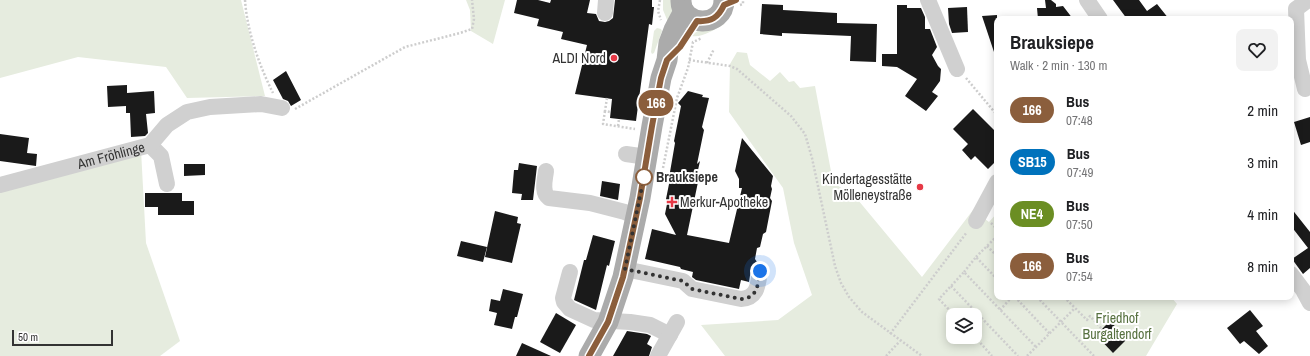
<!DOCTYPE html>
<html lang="en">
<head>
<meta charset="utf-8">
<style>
	body { margin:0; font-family:"Archivo Narrow",sans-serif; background:#f2f2f2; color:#202124; height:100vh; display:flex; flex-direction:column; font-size:15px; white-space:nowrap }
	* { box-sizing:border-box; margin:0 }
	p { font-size:13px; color:#757577 }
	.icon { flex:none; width:22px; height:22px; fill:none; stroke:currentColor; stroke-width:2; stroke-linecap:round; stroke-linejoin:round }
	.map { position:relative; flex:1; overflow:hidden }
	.panel { position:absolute; left:994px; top:16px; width:300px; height:284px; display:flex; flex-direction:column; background:#fff; border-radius:8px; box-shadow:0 2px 10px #0003 }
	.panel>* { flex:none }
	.badge { padding:0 8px; border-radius:13px; font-size:14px; line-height:26px }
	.controls { position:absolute; left:946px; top:308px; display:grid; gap:8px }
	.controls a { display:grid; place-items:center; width:36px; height:36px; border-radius:8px; background:#fff; box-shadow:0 2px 10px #0003; font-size:20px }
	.scale { position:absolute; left:12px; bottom:10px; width:101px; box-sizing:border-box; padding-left:4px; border:2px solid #333; border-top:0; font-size:11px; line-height:14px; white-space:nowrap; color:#333; -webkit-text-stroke:3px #fff; paint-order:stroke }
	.you { position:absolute; width:20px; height:20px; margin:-10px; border:3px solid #fff; border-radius:50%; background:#1a73e8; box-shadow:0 0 0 6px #1a73e833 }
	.map>.badge { position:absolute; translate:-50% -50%; box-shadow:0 0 0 2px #fff }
	.round { display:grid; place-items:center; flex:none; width:42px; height:42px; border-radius:8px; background:#f2f2f2 }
	.overview { display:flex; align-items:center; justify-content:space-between; height:68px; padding:0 16px }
	h1 { font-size:19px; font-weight:700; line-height:30px }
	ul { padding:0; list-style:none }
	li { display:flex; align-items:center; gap:12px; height:52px; padding:0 16px }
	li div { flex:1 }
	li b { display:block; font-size:15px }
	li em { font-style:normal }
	li .badge { min-width:44px; font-weight:700; text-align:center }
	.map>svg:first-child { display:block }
	.green { fill:#e6ecdf; fill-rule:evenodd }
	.building { fill:#1a1a1a }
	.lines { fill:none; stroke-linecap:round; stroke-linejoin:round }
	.path { stroke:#cdcdcd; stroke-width:2.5; stroke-dasharray:2 2; stroke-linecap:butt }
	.minor { stroke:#d0d0d0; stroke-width:16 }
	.major { stroke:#ababab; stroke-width:21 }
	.line-casing { stroke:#fff; stroke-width:9 }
	.line { stroke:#8b5e3c; stroke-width:6 }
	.walk { stroke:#333; stroke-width:4; stroke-dasharray:0 7.2 }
	.poi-dot { fill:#e63946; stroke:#fff; stroke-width:1.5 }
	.stop-dot { fill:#fff; stroke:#8b5e3c; stroke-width:2 }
	.labels { text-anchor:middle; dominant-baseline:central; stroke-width:4; stroke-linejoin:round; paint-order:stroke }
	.poi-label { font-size:14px; fill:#333; stroke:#fff; text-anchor:end }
	.street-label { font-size:14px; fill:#333; stroke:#fff }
	.stop-label { font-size:14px; font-weight:bold; fill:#333; stroke:#fff; text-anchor:start }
	.park-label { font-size:14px; fill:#56703f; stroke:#fff }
</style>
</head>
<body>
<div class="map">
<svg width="1310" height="356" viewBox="0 0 1310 356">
	<rect width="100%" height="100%" fill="#fff"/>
	<!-- green -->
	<g class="green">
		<polygon points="0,0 241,0 265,96 187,98 166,67 78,57 0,78"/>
		<polygon points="466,0 505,0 493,44 471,31 470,10"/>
		<polygon points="663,0 673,0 676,8 668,22 663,10"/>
		<path d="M724,24C717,29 701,38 692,36C699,27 713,26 724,24Z"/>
		<polygon points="657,28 661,29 662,31 654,53 652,54 651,52 654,31"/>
		<path d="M737,52L747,53L750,65L770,81L780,72L789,82L794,81L800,88L815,86L833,182L858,200L922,277L973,210L989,222L997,213V297H1171L1177,304L1146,356H725L701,325L778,320L812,295L794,243L783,188L729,112L730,64ZM953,315H975V337H953Z"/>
		<polygon points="141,150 146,243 180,341 160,356 0,356 0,188"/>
	</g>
	<!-- building -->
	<g class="building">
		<polygon points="517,0 538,0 550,3 551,0 590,0 587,13 596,14 599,21 605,22 609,21 613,18 615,0 652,0 652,7 654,7 652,25 649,24 636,121 610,118 612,99 575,94 587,45 561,39 563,32 537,26 539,19 514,13"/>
		<polygon points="1045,0 1051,0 1056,4 1056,7 1063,6 1073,19 1038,19 1037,8 1046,8"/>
		<polygon points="1113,0 1139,0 1147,11 1157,4 1169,19 1127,19"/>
		<polygon points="762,4 783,5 783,10 837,13 837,23 877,24 876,62 850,61 851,36 782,33 782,36 760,34"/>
		<polygon points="897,5 907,5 907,8 921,8 925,17 925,29 930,29 937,47 932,55 938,66 941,69 940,81 932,92 938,96 926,111 905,96 917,79 897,67 882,66 882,54 897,54"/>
		<polygon points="967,7 968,32 952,33 949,24 948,8"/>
		<polygon points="997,15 997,54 995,55 982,16"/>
		<polygon points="286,71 301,100 291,106 288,101 283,99 273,80"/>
		<polygon points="127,85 127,93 154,91 155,113 146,114 148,133 145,136 131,137 130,113 126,113 126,106 108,107 107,86"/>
		<polygon points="688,91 703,95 702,97 709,98 702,127 704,130 697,164 700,161 696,179 698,182 687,235 729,243 742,188 739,188 739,179 735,171 742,138 773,176 771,186 772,189 770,198 772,201 766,232 763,234 760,247 757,248 755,259 757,262 753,265 751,269 749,282 741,280 739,289 696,280 692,277 693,272 681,269 680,267 645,259 652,229 676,235 665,214 667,204 666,199 671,174 670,172 675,143 674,141 681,106 678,103"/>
		<polygon points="973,109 997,133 997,160 988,169 975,156 971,160 962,150 968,144 953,129"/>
		<polygon points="1310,117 1310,142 1301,145 1294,122"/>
		<polygon points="0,134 29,138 27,153 37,154 36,166 0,161"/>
		<polygon points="519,163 537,166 533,200 521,200 522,194 512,193 514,170 518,170"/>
		<polygon points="184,164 205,164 205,175 184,176"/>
		<polygon points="602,181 620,184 618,200 600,196"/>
		<polygon points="145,193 182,193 182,201 194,201 194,215 158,215 158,207 145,207"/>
		<polygon points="1291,208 1310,232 1310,268 1303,274 1292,259 1308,248 1291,226"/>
		<polygon points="495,211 518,217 517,223 521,224 512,263 485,257"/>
		<polygon points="593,235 615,241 609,266 607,265 596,310 574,300 584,260 586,260"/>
		<polygon points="461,241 487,247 483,262 457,256"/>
		<polygon points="503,289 523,294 517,317 515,317 512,329 494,325 497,313 489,311 491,299 500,301"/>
		<polygon points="1250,310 1263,326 1256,331 1268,346 1259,354 1244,341 1240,344 1227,328"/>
		<polygon points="556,313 576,325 560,353 540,342"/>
		<polygon points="1110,321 1127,339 1113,353 1096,335"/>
		<polygon points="627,331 647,334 651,336 647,344 652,347 649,356 613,356"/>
		<polygon points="522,343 551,356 516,356"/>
	</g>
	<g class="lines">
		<!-- path -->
		<g class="path">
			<path d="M245,0C247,31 259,65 273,93"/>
			<polyline points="660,0 658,11 661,20"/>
			<polyline points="740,5 743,4 743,0"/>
			<polyline points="689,60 730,66 737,69 791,116 805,134 812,158 835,266 841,283 849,297 862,312 922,356"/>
			<polyline points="707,63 714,49"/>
			<polyline points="966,78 997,115"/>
			<polyline points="607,98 605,111 610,112"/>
			<polyline points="295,109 405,47 460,33 472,29 474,19 472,0"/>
			<polyline points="605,111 603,124 635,129"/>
			<polyline points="618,126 619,119"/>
			<polyline points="663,168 677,98 688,68 693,42 702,38"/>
			<polyline points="991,223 997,229"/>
			<polyline points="987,246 997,256"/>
			<polyline points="976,257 997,236"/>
			<polyline points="964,272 976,257 997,279"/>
			<polyline points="951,286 1018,356"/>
			<polyline points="1015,297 1050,334"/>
			<polyline points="1037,297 1094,356"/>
			<polyline points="1064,297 1087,320 1090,316 1102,329"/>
			<polyline points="1000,310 1012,297"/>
			<polyline points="954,315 939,299 964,272 1036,347"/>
			<polyline points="890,334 967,232"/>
			<polyline points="975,337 992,356"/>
			<polyline points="886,356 900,341"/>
			<polyline points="1027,356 1075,308"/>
		</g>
		<!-- minor -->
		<g class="minor">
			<polyline points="928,0 957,69"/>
			<polyline points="1087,0 1100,19"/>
			<polyline points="605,13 606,0"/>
			<polyline points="1305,89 1298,60 1296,9 1308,0"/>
			<polyline points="150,145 161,156 167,184"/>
			<polyline points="626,154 647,157"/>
			<path d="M546,171C545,180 541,192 549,198L590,203L625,212L637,217"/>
			<path id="s1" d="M0,185L150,145L167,125L187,112L210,107L261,104L282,108"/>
			<polyline points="976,221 997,182"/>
			<path d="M625,269L683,281L692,289L741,299C758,298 758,284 760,271"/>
			<polyline points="570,272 563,298 564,302 570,309 594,320 630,322 650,325 670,335"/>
			<polyline points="1291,274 1303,290 1310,303"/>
			<polyline points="658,356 677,322"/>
		</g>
		<!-- major -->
		<g class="major">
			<path d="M681,0C680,27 724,29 724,0"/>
			<polyline points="589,356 608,322 623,277 640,198 652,126 661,78 667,60 669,43 674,30 684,11"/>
		</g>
	</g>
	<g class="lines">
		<!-- line casing -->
		<g class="line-casing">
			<path id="line" d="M589,356L608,322L623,277L640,198L652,126L661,78L667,60L680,47L697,21C711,22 718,18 724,5L736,0"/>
		</g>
		<!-- line -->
		<use href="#line" class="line"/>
		<!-- walk -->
		<path class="walk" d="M644,177L625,269L683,281L692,289L741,299C758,298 758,284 760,271"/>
	</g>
	<!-- markers -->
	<g class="poi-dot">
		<circle cx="614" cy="58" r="4"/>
		<circle cx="920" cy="187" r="4"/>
		<path d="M670 196h4v4h4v4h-4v4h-4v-4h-4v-4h4z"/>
	</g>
	<circle class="stop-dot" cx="644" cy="177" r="8"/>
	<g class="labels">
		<!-- poi labels -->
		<g class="poi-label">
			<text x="606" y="58">ALDI Nord</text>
			<text x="912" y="179">Kindertagesstätte<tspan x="912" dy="16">Mölleneystraße</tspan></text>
			<text x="680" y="202" text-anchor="start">Merkur-Apotheke</text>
		</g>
		<!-- street labels -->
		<g class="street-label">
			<text stroke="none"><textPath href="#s1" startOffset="115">Am Fröhlinge</textPath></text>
		</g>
		<!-- stop labels -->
		<g class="stop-label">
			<text x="656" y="177">Brauksiepe</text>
		</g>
		<!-- park labels -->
		<g class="park-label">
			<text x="1117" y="318">Friedhof<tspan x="1117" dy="16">Burgaltendorf</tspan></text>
		</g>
	</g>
</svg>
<div class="controls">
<a><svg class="icon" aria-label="layers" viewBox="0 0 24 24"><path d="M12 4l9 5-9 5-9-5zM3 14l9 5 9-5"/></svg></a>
</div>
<div class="scale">50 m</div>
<div class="you" style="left:760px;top:271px"></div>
<b class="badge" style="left:656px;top:103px;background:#8b5e3c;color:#fff">166</b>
<section class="panel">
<div class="overview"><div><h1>Brauksiepe</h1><p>Walk · 2 min · 130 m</p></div><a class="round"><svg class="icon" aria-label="heart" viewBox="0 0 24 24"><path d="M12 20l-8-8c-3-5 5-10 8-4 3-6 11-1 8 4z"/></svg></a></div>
<ul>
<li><span class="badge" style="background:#8b5e3c;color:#fff">166</span><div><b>Bus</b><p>07:48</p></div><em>2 min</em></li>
<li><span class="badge" style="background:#0072bc;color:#fff">SB15</span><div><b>Bus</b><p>07:49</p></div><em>3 min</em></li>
<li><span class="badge" style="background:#6b8e23;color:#fff">NE4</span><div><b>Bus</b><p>07:50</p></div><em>4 min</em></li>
<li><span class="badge" style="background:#8b5e3c;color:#fff">166</span><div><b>Bus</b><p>07:54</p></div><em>8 min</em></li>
</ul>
</section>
</div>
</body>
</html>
